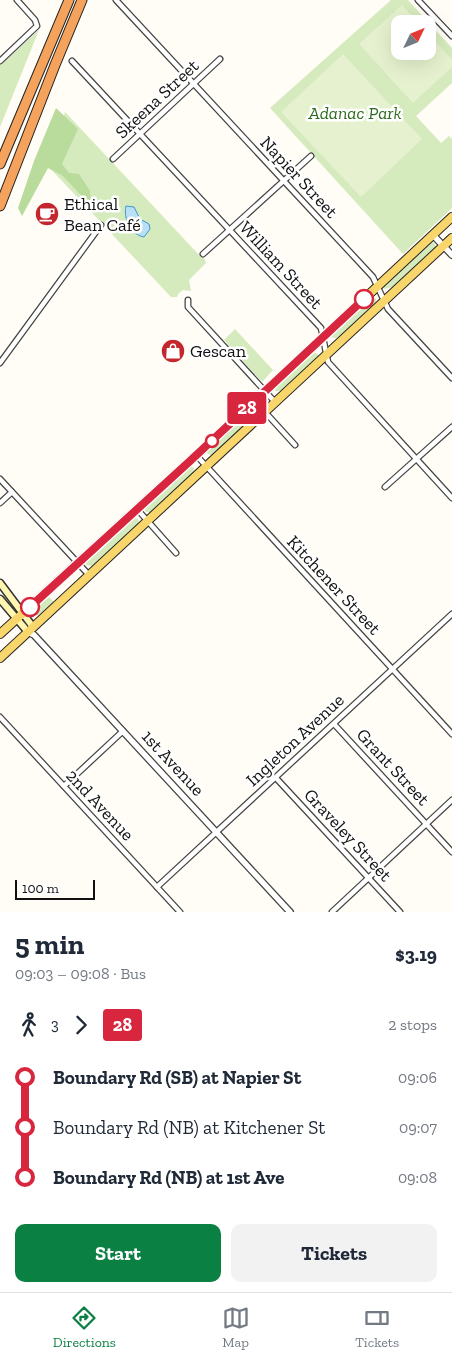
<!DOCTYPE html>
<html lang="en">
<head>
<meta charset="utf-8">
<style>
	body { margin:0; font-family:"Zilla Slab",serif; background:#f2f2f3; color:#1f2937; height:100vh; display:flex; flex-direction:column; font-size:19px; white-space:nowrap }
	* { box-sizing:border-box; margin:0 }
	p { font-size:16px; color:#747a83 }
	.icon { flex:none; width:28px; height:28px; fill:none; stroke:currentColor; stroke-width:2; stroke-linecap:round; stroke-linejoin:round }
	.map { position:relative; height:912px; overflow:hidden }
	.drawer { display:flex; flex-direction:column; background:#fff; flex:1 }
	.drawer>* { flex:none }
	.badge { padding:0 10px; border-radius:4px; font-size:18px; line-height:32px }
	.needle { width:32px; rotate:47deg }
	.fabs { position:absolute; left:391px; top:15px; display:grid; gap:10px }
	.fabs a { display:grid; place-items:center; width:45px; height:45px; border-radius:10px; background:#fff; box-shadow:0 5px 20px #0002; font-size:25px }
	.scale { position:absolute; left:15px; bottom:12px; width:80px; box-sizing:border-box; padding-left:5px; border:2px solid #111; border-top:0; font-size:14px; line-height:18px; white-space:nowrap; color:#111; -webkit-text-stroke:4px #fff; paint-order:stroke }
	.map>.badge { position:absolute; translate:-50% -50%; box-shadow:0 0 0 2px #fff }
	.legs { display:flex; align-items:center; gap:8px; height:55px; padding:0 15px; font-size:16px }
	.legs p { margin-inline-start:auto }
	.summary { display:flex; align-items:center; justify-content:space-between; height:85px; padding:0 15px }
	h1 { font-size:28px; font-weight:700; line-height:38px }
	.button { display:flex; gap:10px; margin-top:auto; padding:10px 15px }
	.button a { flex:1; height:58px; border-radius:10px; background:#0b8043; color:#fff; font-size:20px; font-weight:700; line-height:58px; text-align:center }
	.button a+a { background:#f2f2f3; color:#1f2937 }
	ul { padding:0 15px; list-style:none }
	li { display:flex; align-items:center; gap:18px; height:50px; font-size:19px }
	li i { display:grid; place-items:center; width:8px; height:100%; margin:0 6px; background:currentColor }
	li i::after { content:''; width:12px; height:12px; margin:-6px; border:4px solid; border-radius:50%; background:#fff }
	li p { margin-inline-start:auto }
	li:first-child i { background:linear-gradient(#0000 50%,currentColor 0) }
	li:last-child i { background:linear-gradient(currentColor 50%,#0000 0) }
	.menu { display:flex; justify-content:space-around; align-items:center; height:70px; border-top:1px solid #e0e1e3; background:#fff; font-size:14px; color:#747a83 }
	.menu a { display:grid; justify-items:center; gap:2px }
	.menu .active { color:#0b8043 }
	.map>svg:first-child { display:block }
	.green { fill:#d5ebbd; fill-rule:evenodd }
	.forest { fill:#b9dc9c }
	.pitch { fill:#e6f2cf }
	.water { fill:#b9e0f7; stroke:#3f96cf }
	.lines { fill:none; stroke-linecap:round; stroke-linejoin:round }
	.minor-casing { stroke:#444; stroke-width:7 }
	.tertiary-casing { stroke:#444; stroke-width:8 }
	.secondary-casing { stroke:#333; stroke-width:9 }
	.primary-casing { stroke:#222; stroke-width:10 }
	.motorway-casing { stroke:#222; stroke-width:11 }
	.minor { stroke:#fff; stroke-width:4.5 }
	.tertiary { stroke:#fff; stroke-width:5.5 }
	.secondary { stroke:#fff6b0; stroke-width:6 }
	.primary { stroke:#f9d66b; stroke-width:8 }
	.motorway { stroke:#f5a25d; stroke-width:9 }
	.line-1-casing { stroke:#fff; stroke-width:11 }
	.line-1 { stroke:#d7263d; stroke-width:8 }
	.stop-1-dot { fill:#fff; stroke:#d7263d; stroke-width:2.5 }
	.labels { text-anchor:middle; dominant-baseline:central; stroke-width:5; stroke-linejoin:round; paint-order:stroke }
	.street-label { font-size:18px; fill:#111; stroke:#fff }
	.park-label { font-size:18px; font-style:italic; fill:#2f6b1f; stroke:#fff }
	.poi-label { font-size:18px; fill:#111; stroke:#fff; text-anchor:start }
</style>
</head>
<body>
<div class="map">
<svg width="452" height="912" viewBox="0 0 452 912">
	<rect width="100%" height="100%" fill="#fffdf5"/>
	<!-- green -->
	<g class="green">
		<path d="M391,0H408L452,48V83L416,116L441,143L449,136L452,139V208L403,254L270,108ZM400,24H428V51H400Z"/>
		<polygon points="39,30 0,127 0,65"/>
		<polygon points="65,112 200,256 204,258 206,263 189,280 191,291 183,290 178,294 177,297 171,297 48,166"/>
		<polygon points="432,241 435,244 435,248 393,287 384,289 383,286 430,242"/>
		<polygon points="371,298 376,299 376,304 341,336 336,338 330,337 330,335 368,299"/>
		<polygon points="235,329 273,370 263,381 260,380 224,340"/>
		<path d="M315,353L318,354V357L281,391H275C276,380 305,356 315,353Z"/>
		<polygon points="264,397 268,398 268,401 265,406 213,454 210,455 207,453 206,449"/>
		<polygon points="190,466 194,468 193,473 151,512 146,512 144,508"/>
		<polygon points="135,516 139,521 138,524 94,564 91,566 86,565 88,559"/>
		<polygon points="48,596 54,602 39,615 35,615 33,612 36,607"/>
	</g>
	<!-- forest -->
	<polygon class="forest" points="56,108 78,129 62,164 69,173 79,174 90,191 91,206 63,176 48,168 22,216 18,208 34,161"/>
	<!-- pitch -->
	<g class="pitch">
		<polygon points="402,5 419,24 400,24 400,51 428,51 428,33 452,60 452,67 413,103 359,44"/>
		<polygon points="343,54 422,139 361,197 281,112"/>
	</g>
	<!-- water -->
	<path class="water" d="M126,206L134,207L140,219L149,224L150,229L144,237C131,235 123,218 126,206Z"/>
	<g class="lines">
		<!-- minor casing -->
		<g class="minor-casing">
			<g id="minor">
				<polyline points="116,0 373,277 388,309 452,378"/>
				<polyline points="418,0 452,36"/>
				<polyline points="0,61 37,26 35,20 17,0"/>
				<polyline points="72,61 321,328 328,362 452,498"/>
				<polyline points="113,159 220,59"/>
				<polyline points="203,254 311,156"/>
				<polyline points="188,300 188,307 275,402"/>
				<polyline points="0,363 101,225"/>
				<polyline points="265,412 295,445"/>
				<polyline points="196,455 452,734"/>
				<polyline points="0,479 89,575"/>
				<polyline points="385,487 452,427"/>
				<polyline points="0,503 12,492"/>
				<polyline points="137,509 176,553"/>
				<polyline points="0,717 180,912"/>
				<polyline points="334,724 452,852"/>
				<polyline points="276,778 400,912"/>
				<polyline points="64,786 123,731"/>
				<polyline points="157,887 452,614"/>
				<polyline points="332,912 452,800"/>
			</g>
		</g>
		<!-- tertiary casing -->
		<g class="tertiary-casing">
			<g id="tertiary">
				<polyline points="433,235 452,255"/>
				<polyline points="28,632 34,635 290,912"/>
			</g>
		</g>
		<!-- secondary casing -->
		<g class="secondary-casing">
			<g id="secondary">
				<polyline points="0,583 33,627"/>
				<polyline points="0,599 28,632"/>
			</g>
		</g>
		<!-- primary casing -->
		<g class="primary-casing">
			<g id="primary">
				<polyline points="0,634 202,450 452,217"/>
				<polyline points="0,658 452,238"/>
			</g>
		</g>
		<!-- motorway casing -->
		<g class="motorway-casing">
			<g id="motorway">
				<polyline points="0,164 69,0"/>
				<polyline points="0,206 55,65 82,0"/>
			</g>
		</g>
		<!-- minor -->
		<use href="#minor" class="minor"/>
		<!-- tertiary -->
		<use href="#tertiary" class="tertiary"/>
		<!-- secondary -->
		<use href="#secondary" class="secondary"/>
		<!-- primary -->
		<use href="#primary" class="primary"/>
		<!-- motorway -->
		<use href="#motorway" class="motorway"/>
	</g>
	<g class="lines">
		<!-- line-1 casing -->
		<g class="line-1-casing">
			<polyline id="line-1" points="30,607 190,461 364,299"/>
		</g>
		<!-- line-1 -->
		<use href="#line-1" class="line-1"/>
	</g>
	<!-- icons -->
	<defs>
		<g id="cafe-disc" transform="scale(1.25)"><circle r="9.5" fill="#c4262e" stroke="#fff"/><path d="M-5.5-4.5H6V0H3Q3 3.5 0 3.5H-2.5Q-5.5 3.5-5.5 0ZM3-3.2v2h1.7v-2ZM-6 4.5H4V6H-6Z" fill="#fff"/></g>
		<g id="shop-disc" transform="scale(1.25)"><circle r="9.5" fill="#c4262e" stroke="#fff"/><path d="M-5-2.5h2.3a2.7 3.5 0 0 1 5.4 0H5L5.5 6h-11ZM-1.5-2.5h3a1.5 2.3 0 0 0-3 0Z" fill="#fff"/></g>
	</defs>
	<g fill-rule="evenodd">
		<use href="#cafe-disc" x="47" y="214"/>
		<use href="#shop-disc" x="173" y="351"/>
	</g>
	<!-- markers -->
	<g class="stop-1-dot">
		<circle cx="364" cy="299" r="9"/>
		<circle cx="212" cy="441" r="6"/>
		<circle cx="30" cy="607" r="9"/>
	</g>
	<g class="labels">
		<!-- street labels -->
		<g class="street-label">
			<text transform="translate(157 99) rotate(-43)">Skeena Street</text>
			<text transform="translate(299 177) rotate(47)">Napier Street</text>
			<text transform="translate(281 265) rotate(47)">William Street</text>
			<text transform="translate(334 585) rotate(47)">Kitchener Street</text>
			<text transform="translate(295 740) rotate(-43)">Ingleton Avenue</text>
			<text transform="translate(173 763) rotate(47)">1st Avenue</text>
			<text transform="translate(393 767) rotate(47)">Grant Street</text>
			<text transform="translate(100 805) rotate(47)">2nd Avenue</text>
			<text transform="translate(348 835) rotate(47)">Graveley Street</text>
		</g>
		<!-- park labels -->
		<g class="park-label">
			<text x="355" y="113">Adanac Park</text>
		</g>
		<!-- poi labels -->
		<g class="poi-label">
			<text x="64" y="204">Ethical<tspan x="64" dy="21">Bean Café</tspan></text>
			<text x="190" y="351">Gescan</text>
		</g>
	</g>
</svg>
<div class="fabs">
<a><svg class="needle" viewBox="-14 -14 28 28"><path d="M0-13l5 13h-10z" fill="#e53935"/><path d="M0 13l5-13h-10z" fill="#747a83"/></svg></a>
</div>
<div class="scale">100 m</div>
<b class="badge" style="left:247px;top:408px;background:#d7263d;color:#fff">28</b>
</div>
<section class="drawer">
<div class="summary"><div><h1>5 min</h1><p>09:03 – 09:08 · Bus</p></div><b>$3.19</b></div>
<div class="legs"><svg class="icon" aria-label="walk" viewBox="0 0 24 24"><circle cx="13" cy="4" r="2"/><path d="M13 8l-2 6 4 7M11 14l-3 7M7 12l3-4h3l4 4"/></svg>3<svg class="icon" aria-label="forward" viewBox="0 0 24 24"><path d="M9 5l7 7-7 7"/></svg><b class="badge" style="background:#d7263d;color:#fff">28</b><p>2 stops</p></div>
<ul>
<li><i style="color:#d7263d"></i><b>Boundary Rd (SB) at Napier St</b><p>09:06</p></li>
<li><i style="color:#d7263d"></i><span>Boundary Rd (NB) at Kitchener St</span><p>09:07</p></li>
<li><i style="color:#d7263d"></i><b>Boundary Rd (NB) at 1st Ave</b><p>09:08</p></li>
</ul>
<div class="button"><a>Start</a><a>Tickets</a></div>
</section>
<nav class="menu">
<a class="active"><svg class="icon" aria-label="directions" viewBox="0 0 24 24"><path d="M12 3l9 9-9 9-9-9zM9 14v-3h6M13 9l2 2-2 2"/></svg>Directions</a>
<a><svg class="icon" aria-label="map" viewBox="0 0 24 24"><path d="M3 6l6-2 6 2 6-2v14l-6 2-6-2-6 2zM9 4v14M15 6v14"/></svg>Map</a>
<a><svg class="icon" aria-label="tickets" viewBox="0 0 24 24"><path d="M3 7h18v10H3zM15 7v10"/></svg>Tickets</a>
</nav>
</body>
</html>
